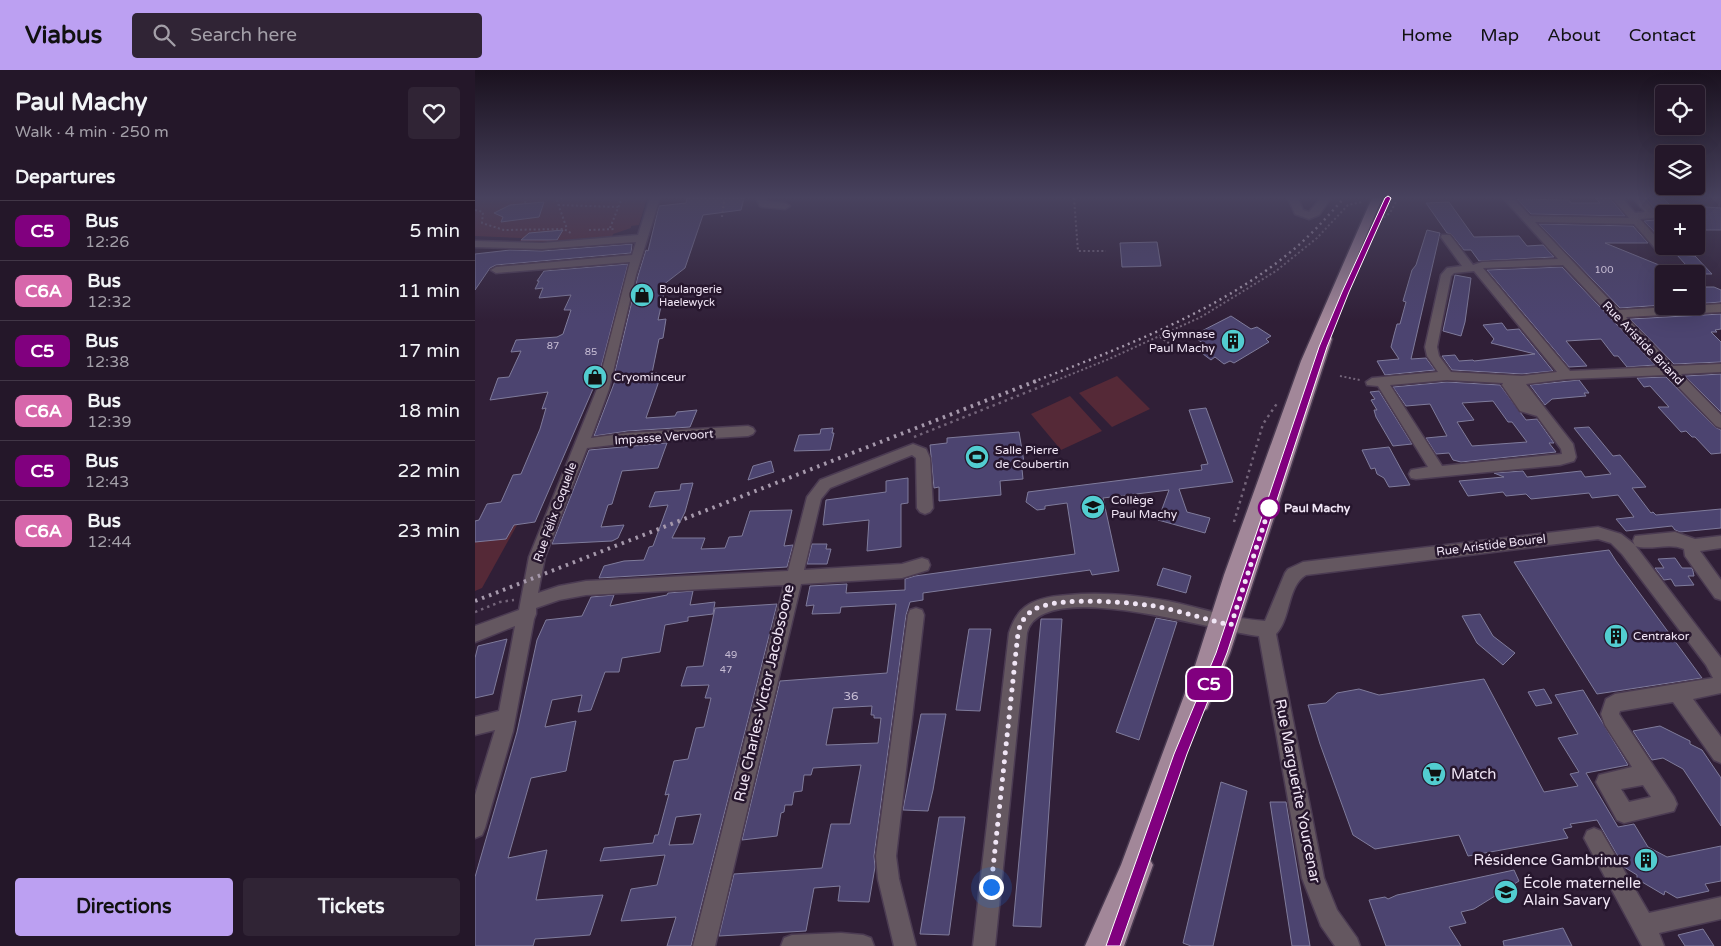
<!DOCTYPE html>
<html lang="en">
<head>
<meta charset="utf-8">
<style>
	body { margin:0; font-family:"Varela Round",sans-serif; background:#302435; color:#f1f3f6; height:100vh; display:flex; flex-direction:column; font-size:19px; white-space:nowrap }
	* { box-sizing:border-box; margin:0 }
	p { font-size:16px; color:#a39fa8 }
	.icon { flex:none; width:28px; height:28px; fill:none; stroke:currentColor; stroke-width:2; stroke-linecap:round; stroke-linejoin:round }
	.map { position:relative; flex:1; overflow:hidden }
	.panel { display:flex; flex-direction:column; background:#241729; width:475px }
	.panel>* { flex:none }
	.badge { padding:0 10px; border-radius:8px; font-size:18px; line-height:32px }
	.tools { position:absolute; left:1180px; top:15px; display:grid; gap:10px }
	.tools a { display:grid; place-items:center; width:50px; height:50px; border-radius:5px; background:#241729; box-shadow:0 5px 20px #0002,0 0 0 1px #413646; font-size:25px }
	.you { position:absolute; width:25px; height:25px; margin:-12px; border:4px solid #fff; border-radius:50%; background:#1a73e8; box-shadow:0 0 0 8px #1a73e833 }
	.map>.badge { position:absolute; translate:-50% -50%; box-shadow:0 0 0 2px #fff }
	h2 { padding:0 15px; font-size:19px; line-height:45px }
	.round { display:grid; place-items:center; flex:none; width:52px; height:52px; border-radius:5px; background:#302435 }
	.overview { display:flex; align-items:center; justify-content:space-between; height:85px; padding:0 15px }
	h1 { font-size:24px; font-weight:700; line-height:38px }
	.button { display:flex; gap:10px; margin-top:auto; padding:10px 15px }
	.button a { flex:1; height:58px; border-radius:5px; background:#bca0f2; color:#111; font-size:20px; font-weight:700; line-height:58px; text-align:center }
	.button a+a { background:#302435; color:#f1f3f6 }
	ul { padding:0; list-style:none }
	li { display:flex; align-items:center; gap:15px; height:60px; padding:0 15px; border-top:1px solid #413646 }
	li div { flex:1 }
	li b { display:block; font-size:19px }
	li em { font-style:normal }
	li .badge { min-width:55px; font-weight:700; text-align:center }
	header { display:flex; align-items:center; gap:30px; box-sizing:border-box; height:70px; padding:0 25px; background:#bca0f2; color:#111 }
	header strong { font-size:24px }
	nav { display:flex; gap:28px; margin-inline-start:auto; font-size:18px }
	.search { width:350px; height:45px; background:#302435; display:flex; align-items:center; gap:12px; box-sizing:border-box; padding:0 18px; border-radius:5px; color:#a39fa8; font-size:19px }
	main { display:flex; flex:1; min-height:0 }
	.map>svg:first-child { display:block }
	.green { fill:#552937 }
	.building { fill:#4c4470; stroke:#7f7b9b; fill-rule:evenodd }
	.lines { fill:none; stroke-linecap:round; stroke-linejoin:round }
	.minor-casing { stroke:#4b3b52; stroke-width:3 }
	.major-casing { stroke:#4b3b52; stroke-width:3 }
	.path-far1 { stroke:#74657a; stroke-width:2; stroke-dasharray:2 2.5; stroke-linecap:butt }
	.path { stroke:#74657a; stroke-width:2.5; stroke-dasharray:2.5 4; stroke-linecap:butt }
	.minor { fill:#645760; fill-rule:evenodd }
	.major { fill:#a28799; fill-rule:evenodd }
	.rail-far1 { stroke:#a699ac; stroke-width:2.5; stroke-dasharray:2 4; stroke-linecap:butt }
	.rail { stroke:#a699ac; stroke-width:4; stroke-dasharray:2.5 5; stroke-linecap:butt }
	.line { fill:#81007f; stroke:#fff }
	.walk { stroke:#f0e5f5; stroke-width:5; stroke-dasharray:0 9 }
	.stop-dot { fill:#fff; stroke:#81007f; stroke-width:2.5 }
	.labels { text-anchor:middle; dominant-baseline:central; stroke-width:5; stroke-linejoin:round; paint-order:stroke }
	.number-label { font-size:10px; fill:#c7bdd4 }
	.far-poi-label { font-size:11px; fill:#f0e5f5; stroke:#26162d; text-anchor:start }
	.poi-label { font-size:12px; fill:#f0e5f5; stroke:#26162d; text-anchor:start }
	.street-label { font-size:12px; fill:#f0e5f5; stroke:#26162d }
	.stop-label { font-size:12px; font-weight:bold; fill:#f0e5f5; stroke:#26162d; text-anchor:start }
	.near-number-label { font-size:12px; fill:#c7bdd4 }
	.near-street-label { font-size:15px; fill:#f0e5f5; stroke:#26162d }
	.near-poi-label { font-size:15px; fill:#f0e5f5; stroke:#26162d; text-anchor:start }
</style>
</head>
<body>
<header>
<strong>Viabus</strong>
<div class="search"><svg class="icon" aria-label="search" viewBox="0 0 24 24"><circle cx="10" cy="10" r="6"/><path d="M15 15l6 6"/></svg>Search here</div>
<nav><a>Home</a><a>Map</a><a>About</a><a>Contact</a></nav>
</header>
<main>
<section class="panel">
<div class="overview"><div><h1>Paul Machy</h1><p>Walk · 4 min · 250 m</p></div><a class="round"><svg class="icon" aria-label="heart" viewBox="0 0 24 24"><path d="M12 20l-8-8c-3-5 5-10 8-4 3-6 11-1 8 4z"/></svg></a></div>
<h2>Departures</h2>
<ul>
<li><span class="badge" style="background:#81007f;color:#fff">C5</span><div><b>Bus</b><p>12:26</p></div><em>5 min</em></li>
<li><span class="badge" style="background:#d767ab;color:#fff">C6A</span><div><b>Bus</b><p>12:32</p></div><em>11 min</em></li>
<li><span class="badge" style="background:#81007f;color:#fff">C5</span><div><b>Bus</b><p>12:38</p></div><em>17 min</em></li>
<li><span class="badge" style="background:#d767ab;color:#fff">C6A</span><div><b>Bus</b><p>12:39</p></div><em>18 min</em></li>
<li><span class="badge" style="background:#81007f;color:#fff">C5</span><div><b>Bus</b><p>12:43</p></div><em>22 min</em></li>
<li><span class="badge" style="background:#d767ab;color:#fff">C6A</span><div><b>Bus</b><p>12:44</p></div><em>23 min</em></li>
</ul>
<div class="button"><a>Directions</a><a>Tickets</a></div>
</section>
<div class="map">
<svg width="1246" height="876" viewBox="0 0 1246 876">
	<rect width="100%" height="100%" fill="#301f37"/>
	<!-- green -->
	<g class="green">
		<polygon points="0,128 172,128 164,155 156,156 156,158 138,164 137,167 64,173 44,172 47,168 0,166"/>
		<polygon points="642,306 675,339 637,357 604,323"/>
		<polygon points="595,326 627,361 586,380 556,344"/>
		<polygon points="42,455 7,518 0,521 0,458"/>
	</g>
	<!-- building -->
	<g class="building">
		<polygon points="212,128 269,128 266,140 228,145 210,198 188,215 191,214 183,250 191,249 188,268 184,269 177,303 182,303 177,311 184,311 171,348 200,346 202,342 222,340 215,357 153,361 119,366 140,311 138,310 163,206 171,180 173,181 184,136 211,133"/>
		<polygon points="1120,128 1135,128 1150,146 1056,144 1042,129 1094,130 1096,133 1125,133"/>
		<polygon points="1170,128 1188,128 1204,144 1189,144 1189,172 1169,151 1179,150 1185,145"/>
		<polygon points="69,132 64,147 26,152 28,147 19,143 35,135"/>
		<polygon points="974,132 999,167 1044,166 1052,176 1068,175 1079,187 1004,191 996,180 989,180 976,164 972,163 951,133"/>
		<polygon points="1202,135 1246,138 1246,160 1225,160 1221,156 1221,144 1210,144"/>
		<polygon points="1064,154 1158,156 1173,173 1130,173 1189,197 1189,235 1145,238"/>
		<polygon points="88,160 82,170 46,170 54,163"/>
		<polygon points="952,160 965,163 936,289 951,288 960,300 910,305 902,291 924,289 916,277 919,265 922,254 925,254 931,232 928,231 937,200 941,195"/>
		<polygon points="682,172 686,196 647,197 645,173"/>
		<polygon points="157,174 156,183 21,195 15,198 0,220 0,184 35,180 67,181"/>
		<polygon points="1202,185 1220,186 1237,204 1219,204"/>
		<polygon points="153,194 124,305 60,452 39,455 31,469 0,472 0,451 4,450 12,434 26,432 38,405 46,404 65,359 71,338 67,339 73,322 15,330 23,308 34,307 46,281 36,282 41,270 82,267 88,264 96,240 89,240 96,225 64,228 68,218 60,219 64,211 62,211 69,201"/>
		<polygon points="1087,197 1180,295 1152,297 1143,286 1139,286 1126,269 1091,271 1112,296 1094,297 1012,200"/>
		<polygon points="980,205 996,208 990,252 986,266 968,261"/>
		<polygon points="1221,217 1239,217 1246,220 1246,232 1221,234"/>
		<polygon points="1246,244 1246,259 1240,260 1242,262 1236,262 1246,272 1246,292 1199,294 1155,249"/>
		<polygon points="756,246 776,259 782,257 796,266 791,269 794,272 759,293 755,291 749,294 740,287 736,290 724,281 734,277 717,266"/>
		<polygon points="1027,253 1032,260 1044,259 1078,301 1047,304 977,300 967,286 980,285 984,291 998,290 999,291 1060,284 1016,273 1019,269 1008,255"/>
		<polygon points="1246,304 1246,342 1210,306"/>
		<polygon points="1191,307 1240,357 1246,360 1246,383 1236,384 1220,367 1217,367 1211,361 1206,362 1183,337 1194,337 1175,316 1169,317 1162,308"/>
		<polygon points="1104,310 1114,323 1109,323 1111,326 1077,329 1070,335 1055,315"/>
		<path d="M972,312L1025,315L1051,350L1062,349L1079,373H1074L1081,382L986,392L978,390L974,383L961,384L951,368L972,366L955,334L931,336L918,317ZM1018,331L1033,352H1037L1052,372L997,376L982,352L999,350L987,333Z"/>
		<polygon points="904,321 937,374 918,376 901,347 899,340 902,340 896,330 900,329 895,322"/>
		<path d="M731,338L758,412L704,419L712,442L735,448L730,463L683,450L694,420L628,428L644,501L617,505L615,500L448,523V530L435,532L431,545L399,786L400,797L394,832L363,831L365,816L339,818L331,861L244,866L259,804L347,798L356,754H375L386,695L338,698L336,705H329L327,721L319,722L317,735H310L309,742L306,743L302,766L267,770L305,611L412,603L421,534L366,537L365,543L337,544L339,535L331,536L335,516L372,514L371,523L430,520V509L440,506L600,484L592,433L570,436V439L562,440L551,432L553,422L727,400L726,395L733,394L714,340ZM397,636L396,645H399V648H406L403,673L351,675L358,638Z"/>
		<polygon points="1114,357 1138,386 1145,385 1171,417 1157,418 1176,443 1178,442 1181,445 1246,439 1246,458 1205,462 1200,460 1197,456 1151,461 1141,449 1159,447 1143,425 1117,428 1114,423 1056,429 1051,424 1031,426 1028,422 993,426 984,411 1029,407 1019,403 1048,401 1052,407 1106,401 1110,407 1136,404 1099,358"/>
		<polygon points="358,358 357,363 359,363 355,380 319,381 324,365 345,364 346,359"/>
		<polygon points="544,362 550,398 547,399 548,409 525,411 526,425 464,431 464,417 459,418 455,375 472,373 472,368"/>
		<polygon points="192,373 183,398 147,401 137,434 133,435 126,457 149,455 143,468 137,471 77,474 114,380"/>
		<polygon points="914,377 927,401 935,415 914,417 909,408 902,404 900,398 896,399 887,380"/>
		<polygon points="296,391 299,402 273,410 278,396"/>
		<polygon points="433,408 433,433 426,434 426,477 392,481 394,450 348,455 351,430 411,422 411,411"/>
		<polygon points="218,413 210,442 197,468 230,468 226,479 250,478 254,467 267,466 275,441 317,440 309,476 318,475 312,497 124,508 129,496 149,491 169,490 174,477 178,476 193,435 174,437 180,422 205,420 206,414"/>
		<polygon points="337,474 352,474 351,479 356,479 352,494 332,494"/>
		<polygon points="1134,480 1141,491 1227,608 1122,624 1039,492"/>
		<polygon points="1200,488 1207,498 1217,498 1218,501 1219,506 1213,506 1219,515 1200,516 1196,509 1189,510 1180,498 1189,498 1183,489"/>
		<polygon points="688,498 716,506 711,523 682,515"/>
		<polygon points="218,521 215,535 240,532 238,544 213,547 213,551 190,555 185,582 147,588 144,602 130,602 116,640 103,642 107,625 77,630 70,657 101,651 91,701 56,708 33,788 72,780 61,830 128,825 115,865 60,869 58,876 0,876 0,807 42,662 62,570 71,550 107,546 116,527 139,525 135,536 192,525 193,523"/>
		<path d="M302,534L216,876H192L201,847L146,851L156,819L182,815L190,785L125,791L129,778L178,773L180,765H183L194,724L190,725L199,691L213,689L221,658L229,657L236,628H230L234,615L206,616L212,597L228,596L240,538ZM226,744L218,774L194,775L201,747Z"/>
		<polygon points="1005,544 1018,566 1040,583 1028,595 1002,573 987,546"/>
		<polygon points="681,548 702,552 664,670 641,662"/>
		<polygon points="566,549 587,549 566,857 538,856"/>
		<polygon points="494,559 516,559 505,641 481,640"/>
		<polygon points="32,569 18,624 0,628 0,588 3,576"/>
		<polygon points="1009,609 1069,722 1103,716 1095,704 1104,702 1083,668 1103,664 1080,625 1108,620 1153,695 1111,703 1143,757 1159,754 1173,777 1192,787 1246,776 1246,811 1230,814 1234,821 1202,828 1190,821 1189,825 1162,809 1162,805 1149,797 1122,750 1095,754 1097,757 1088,759 1093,768 993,786 984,765 900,779 878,765 845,674 833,635 851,633 862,623 884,619 904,625"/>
		<polygon points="1069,619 1077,633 1061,636 1053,622"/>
		<polygon points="446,644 471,644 458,720 453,741 428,740"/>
		<polygon points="1185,656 1215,671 1215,674 1227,680 1246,708 1246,756 1208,699 1188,688 1177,690 1158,661"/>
		<polygon points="746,712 772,721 738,876 716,876 708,873"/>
		<polygon points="795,732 811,732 835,876 817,876"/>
		<polygon points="464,747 490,747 474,865 445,864"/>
		<polygon points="1039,800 1044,811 999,839 986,842 991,853 974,857 986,876 911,876 894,830 910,827 913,829 922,825"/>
		<polygon points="1088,858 1097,876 1029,876 1028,871"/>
		<polygon points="1228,859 1239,876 1210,876 1203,865"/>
	</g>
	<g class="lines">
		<!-- minor casing -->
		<g class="minor-casing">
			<g id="minor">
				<polygon points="175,128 185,128 161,205 134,319 116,368 153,363 273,356 278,358 280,361 278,364 273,366 153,373 112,378 70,487 63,523 84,516 111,511 313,501 332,427 345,410 438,374 451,379 455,388 458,438 455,442 450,444 445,442 442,438 441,388 437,385 355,418 346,429 329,500 427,494 447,488 453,490 455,495 453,500 427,508 326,514 240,876 218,876 309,515 111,525 84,530 61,538 61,544 59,549 38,661 10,758 7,765 0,768 0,725 20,660 0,665 0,647 24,641 40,556 0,572 0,556 44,540 54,487 122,319 155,192 21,203 16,200 21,197 157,185 161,172 67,179 0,177 0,171 67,173 163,165"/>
				<polygon points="281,128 291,128 292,131 310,133 315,136 310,139 288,137 285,136"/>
				<polygon points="813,128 823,128 828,140 834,142 846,128 856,128 844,145 834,149 820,144"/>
				<path d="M1028,128H1038L1055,146L1154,148L1137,128H1147L1160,143L1170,142L1158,128H1168L1183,145L1178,148L1165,149L1193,180L1194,182L1193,184H1185L1159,154L1060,152L1144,240L1246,234V242L1151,247L1198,296L1246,294V302L1206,304L1246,345V358L1241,356L1192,305L1092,309L1051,314L1098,374L1101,387L1099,391L1085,395L941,409L936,408L934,404L936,400L953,397L903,316L892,315L891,312L897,308L963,302L952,286L950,277L966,205L972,198L987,196L966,167L967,165H975L998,195L1007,192L1083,189ZM1088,195L1184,297L1095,301L1008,198ZM999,201L1082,302L1047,306L976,302L964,286L962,277L976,206L979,203ZM972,310L1028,313L1027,315L1045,341L1062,346L1086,379L1087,384L967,396L915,315Z"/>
				<path d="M1123,457L1146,464L1159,474L1246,588V623L1218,629L1246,667V693L1239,690L1198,632L1145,641L1144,644L1199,727L1202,734L1199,741L1149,753L1142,750L1121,712L1124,705L1157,697L1130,655L1126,644L1131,629L1140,624L1238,608L1231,595L1147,484L1136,473L1123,469L831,505C812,516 816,549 801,564L849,808L862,840L882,868L885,876H860L846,856L827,808L784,566C744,563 566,505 552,563L520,876H498L534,563C537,553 542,543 550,537C561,528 579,526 593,525C626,522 660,525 693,531C726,538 757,549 790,551L810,503L813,499L828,492ZM1168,715L1176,727L1154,732L1146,719Z"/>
				<path d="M1200,462L1220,469L1246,466V478L1225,481L1246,510V530L1240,528L1210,486L1209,479C1193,472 1176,481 1160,476L1158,471L1160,466Z"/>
				<polygon points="441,538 447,540 449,545 421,786 424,809 441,876 419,876 403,809 401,786 433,545 435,540"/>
				<polygon points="1119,758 1126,761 1174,843 1246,827 1246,849 1184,863 1189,876 1167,876 1109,768 1112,761"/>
				<polygon points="366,863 388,865 396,868 399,876 306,876 309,868 317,865"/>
			</g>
		</g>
		<!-- major casing -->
		<g class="major-casing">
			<polygon id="major" points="897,128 907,128 849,266 855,266 857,269 755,583 732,639 726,642 722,640 670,786 674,788 678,795 649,876 610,876 646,795 719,599 749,505 826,291"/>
		</g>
		<!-- path-far1 -->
		<g class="path-far1">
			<polyline points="87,128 82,131 92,159"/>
			<polyline points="599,128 603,181 631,181"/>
			<polyline points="50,133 51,128"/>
			<polyline points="83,135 143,137"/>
			<polyline points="0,140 8,142 7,153 29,160 89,159 96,163"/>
			<polyline points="247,147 249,130"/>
			<polyline points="905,150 915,143 923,128"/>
			<polyline points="135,158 147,128"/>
			<polyline points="114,160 141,159"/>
			<polyline points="685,267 695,274"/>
			<polyline points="865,306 885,310"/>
			<polyline points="577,312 634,289 726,247 801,201 842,168 873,135 887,132"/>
		</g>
		<!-- path -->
		<g class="path">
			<polyline points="439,367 580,311"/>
			<polyline points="759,452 788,354 803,332"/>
			<polyline points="0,542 25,532 39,530"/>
		</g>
		<!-- minor -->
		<use href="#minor" class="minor"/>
		<!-- major -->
		<use href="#major" class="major"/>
		<!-- rail-far1 -->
		<path class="rail-far1" d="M558,312C648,277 743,242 818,180C837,164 853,146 869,128"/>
		<!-- rail -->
		<polyline class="rail" points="0,531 561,311"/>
	</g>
	<!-- sky -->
	<linearGradient id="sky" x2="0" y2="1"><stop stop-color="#1a111e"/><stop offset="0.51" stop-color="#48425e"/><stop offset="1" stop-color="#48425e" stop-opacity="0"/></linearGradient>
	<rect width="1246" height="251" fill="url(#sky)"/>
	<!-- line -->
	<polygon class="line" points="913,126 916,128 874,222 852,277 752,583 712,684 645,876 631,876 699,684 741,583 844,277 867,222 910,128"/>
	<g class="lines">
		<!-- walk -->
		<path class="walk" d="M516,817L543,563C545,553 551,544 560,539C584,526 658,532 685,537C709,542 732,550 756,555L795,436L794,438"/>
	</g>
	<!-- icons -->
	<defs>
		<g id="shop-disc" transform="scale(1.25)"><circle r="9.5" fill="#52cdd0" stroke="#26162d"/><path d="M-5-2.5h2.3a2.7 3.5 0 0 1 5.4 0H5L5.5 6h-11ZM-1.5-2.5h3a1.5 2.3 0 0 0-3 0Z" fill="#111"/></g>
		<g id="building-disc" transform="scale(1.25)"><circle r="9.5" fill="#52cdd0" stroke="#26162d"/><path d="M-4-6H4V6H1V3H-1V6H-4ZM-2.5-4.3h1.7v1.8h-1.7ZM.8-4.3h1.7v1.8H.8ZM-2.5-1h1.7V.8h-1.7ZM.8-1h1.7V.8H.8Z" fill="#111"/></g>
		<g id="stadium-disc" transform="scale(1.25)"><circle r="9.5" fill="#52cdd0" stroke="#26162d"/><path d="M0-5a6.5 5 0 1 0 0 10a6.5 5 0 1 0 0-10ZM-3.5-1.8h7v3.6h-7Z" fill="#111"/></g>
		<g id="school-disc" transform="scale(1.25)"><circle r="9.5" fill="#52cdd0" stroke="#26162d"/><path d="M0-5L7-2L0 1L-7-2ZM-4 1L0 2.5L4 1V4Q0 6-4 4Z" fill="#111"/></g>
		<g id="supermarket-disc" transform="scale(1.25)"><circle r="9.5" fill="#52cdd0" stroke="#26162d"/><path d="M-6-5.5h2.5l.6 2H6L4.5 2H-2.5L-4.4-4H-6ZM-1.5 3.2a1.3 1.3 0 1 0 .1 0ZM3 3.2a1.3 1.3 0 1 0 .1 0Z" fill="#111"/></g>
	</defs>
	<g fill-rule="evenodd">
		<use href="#shop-disc" x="167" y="225"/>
		<use href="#building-disc" x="758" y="271"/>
		<use href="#shop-disc" x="120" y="307"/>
		<use href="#stadium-disc" x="502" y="387"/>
		<use href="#school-disc" x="618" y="437"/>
		<use href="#building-disc" x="1141" y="566"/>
		<use href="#supermarket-disc" x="959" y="704"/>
		<use href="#building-disc" x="1171" y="790"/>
		<use href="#school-disc" x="1031" y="822"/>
	</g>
	<!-- markers -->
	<circle class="stop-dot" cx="794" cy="438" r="10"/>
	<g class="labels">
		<!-- number labels -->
		<g class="number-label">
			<text x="1129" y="200">100</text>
			<text x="78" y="276">87</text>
			<text x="116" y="282">85</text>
			<text x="256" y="585">49</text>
			<text x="251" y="600">47</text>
		</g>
		<!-- far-poi labels -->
		<g class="far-poi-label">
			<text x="184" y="219">Boulangerie<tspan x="184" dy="13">Haelewyck</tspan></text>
		</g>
		<!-- poi labels -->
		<g class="poi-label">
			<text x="740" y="264" text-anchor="end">Gymnase<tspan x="740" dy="14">Paul Machy</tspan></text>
			<text x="138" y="307">Cryominceur</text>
			<text x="520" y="380">Salle Pierre<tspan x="520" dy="14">de Coubertin</tspan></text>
			<text x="636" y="430">Collège<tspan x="636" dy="14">Paul Machy</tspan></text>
			<text x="1158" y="566">Centrakor</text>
		</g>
		<!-- street labels -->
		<g class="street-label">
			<text transform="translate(1168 273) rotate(46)">Rue Aristide Briand</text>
			<text transform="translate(189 367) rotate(-4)">Impasse Vervoort</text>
			<text transform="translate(80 442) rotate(-70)">Rue Félix Coquelle</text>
			<text transform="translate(1016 475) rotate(-7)">Rue Aristide Bourel</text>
		</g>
		<!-- stop labels -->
		<g class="stop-label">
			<text x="809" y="438">Paul Machy</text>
		</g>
		<!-- near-number labels -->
		<g class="near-number-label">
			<text x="376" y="626">36</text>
		</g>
		<!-- near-street labels -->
		<g class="near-street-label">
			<text transform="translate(289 623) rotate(-77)">Rue Charles-Victor Jacobsoone</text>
			<text transform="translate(823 721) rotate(79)">Rue Marguerite Yourcenar</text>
		</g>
		<!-- near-poi labels -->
		<g class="near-poi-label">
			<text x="976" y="704">Match</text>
			<text x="1154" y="790" text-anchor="end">Résidence Gambrinus</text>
			<text x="1048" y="813">École maternelle<tspan x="1048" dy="17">Alain Savary</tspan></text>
		</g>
	</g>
</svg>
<div class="tools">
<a><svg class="icon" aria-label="locate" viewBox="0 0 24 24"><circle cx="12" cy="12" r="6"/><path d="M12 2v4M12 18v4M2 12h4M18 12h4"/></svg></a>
<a><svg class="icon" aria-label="layers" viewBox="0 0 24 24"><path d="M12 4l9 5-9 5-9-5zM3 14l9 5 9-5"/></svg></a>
<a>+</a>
<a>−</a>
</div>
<div class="you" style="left:516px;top:817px"></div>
<b class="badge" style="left:734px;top:614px;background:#81007f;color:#fff">C5</b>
</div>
</main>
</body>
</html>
